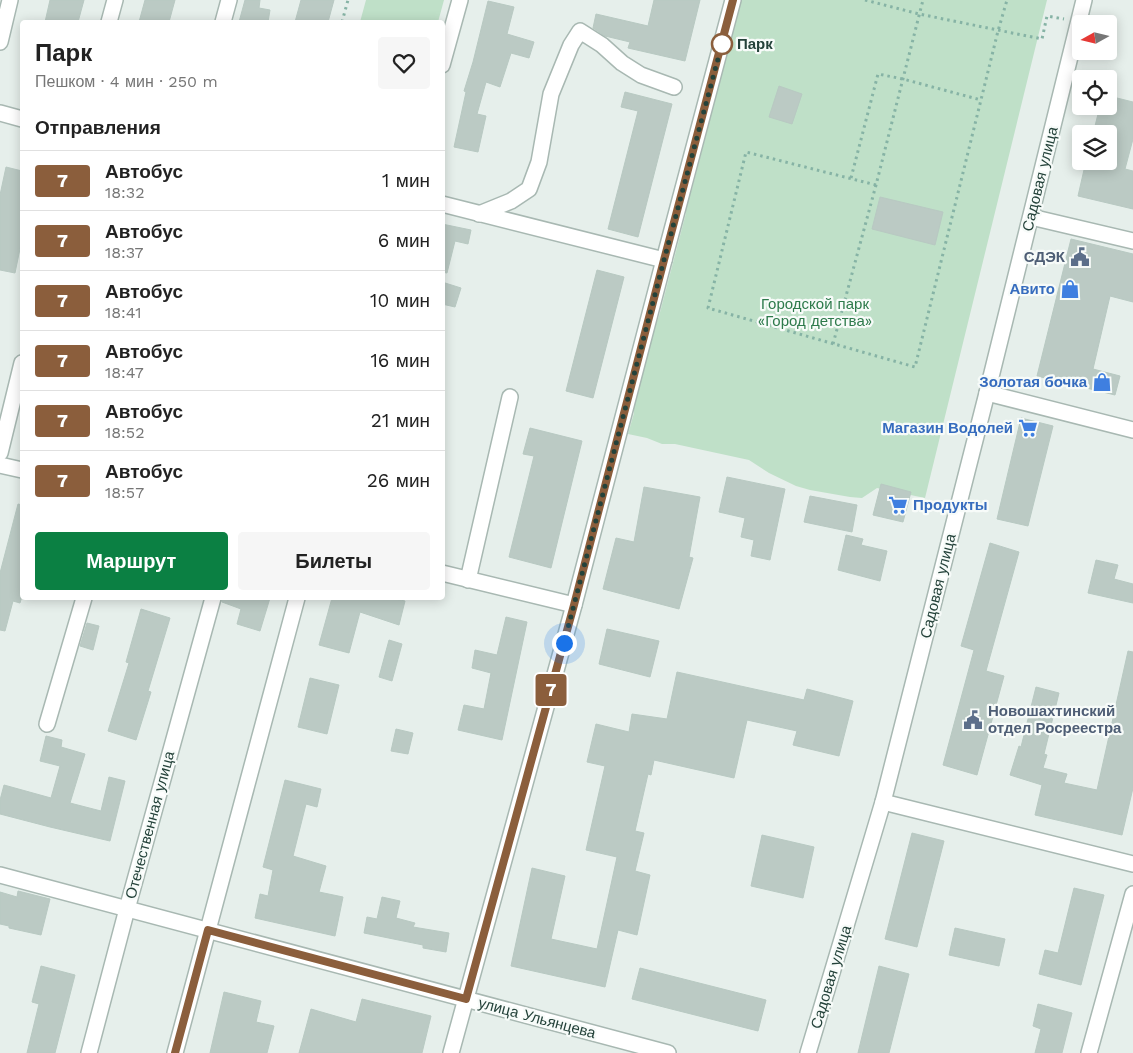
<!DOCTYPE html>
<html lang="ru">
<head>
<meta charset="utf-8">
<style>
	body { margin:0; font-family:"Work Sans",sans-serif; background:#f6f6f6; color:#222; height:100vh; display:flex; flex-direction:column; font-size:19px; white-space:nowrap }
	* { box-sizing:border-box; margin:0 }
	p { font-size:16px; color:#767676 }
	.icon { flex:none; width:28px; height:28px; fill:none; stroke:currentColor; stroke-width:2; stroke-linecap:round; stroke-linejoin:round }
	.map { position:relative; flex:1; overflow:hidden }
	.panel { position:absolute; left:20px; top:20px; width:425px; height:580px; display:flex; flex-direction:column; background:#fff; border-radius:5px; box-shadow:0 2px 12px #0003 }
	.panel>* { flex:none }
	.badge { padding:0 10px; border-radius:4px; font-size:18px; line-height:32px }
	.needle { width:32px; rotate:262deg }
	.controls { position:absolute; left:1072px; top:15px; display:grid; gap:10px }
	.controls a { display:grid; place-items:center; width:45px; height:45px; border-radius:5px; background:#fff; box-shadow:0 2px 12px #0003; font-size:25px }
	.you { position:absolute; width:25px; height:25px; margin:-12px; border:4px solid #fff; border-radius:50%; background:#1a73e8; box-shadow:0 0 0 8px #1a73e833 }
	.map>.badge { position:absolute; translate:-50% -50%; box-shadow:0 0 0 2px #fff }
	h2 { padding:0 15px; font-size:19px; line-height:45px }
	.round { display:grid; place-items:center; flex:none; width:52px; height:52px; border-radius:5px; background:#f6f6f6 }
	.summary { display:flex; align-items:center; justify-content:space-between; height:85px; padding:0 15px }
	h1 { font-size:24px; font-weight:700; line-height:38px }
	.action { display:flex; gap:10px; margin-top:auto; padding:10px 15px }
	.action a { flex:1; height:58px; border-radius:5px; background:#0b8043; color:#fff; font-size:20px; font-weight:700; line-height:58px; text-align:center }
	.action a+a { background:#f6f6f6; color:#222 }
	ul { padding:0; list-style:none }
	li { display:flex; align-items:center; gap:15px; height:60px; padding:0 15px; border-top:1px solid #e0e0e0 }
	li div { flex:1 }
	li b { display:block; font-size:19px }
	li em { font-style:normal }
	li .badge { min-width:55px; font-weight:700; text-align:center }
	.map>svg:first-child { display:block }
	.green { fill:#bfe0c8 }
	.building { fill:#bbcac4; stroke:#b8c9c2 }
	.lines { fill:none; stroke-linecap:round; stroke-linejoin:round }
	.minor-casing { stroke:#a8b8b2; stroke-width:18 }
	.path { stroke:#86b3a5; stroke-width:3; stroke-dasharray:2.5 4; stroke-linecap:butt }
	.minor { stroke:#fff; stroke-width:15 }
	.line-casing { stroke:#fff; stroke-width:11 }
	.line { stroke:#8b5e3c; stroke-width:8 }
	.walk { stroke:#24423a; stroke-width:5; stroke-dasharray:0 9 }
	.stop-dot { fill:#fff; stroke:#8b5e3c; stroke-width:2.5 }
	.labels { text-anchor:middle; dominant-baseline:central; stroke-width:4.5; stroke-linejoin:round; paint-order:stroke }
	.stop-label { font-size:15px; font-weight:bold; fill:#24423a; stroke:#f7fbf9; text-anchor:start }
	.street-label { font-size:15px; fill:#24423a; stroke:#f7fbf9 }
	.service-label { font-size:15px; font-weight:bold; fill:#4e5e75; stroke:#f7fbf9; text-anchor:end }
	.shop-label { font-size:15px; font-weight:bold; fill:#366cbe; stroke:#f7fbf9; text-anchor:end }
	.park-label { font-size:15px; fill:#2d7a4b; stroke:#f7fbf9 }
</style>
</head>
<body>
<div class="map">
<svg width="1133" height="1053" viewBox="0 0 1133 1053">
	<rect width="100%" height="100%" fill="#e6efeb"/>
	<!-- green -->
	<g class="green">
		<polygon points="366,0 444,0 438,22 360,22"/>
		<polygon points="741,0 1047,0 925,498 877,488 862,498 850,497 810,490 796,486 769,473 749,460 675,444 662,444 647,438 628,434 634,413 633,407 645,353 659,316 686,213 685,209 692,189"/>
	</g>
	<!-- building -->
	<g class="building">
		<polygon points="50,0 84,0 78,22 45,22"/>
		<polygon points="145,0 175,0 169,22 139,22"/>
		<polygon points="245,0 260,0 259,8 270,10 268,22 239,22"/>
		<polygon points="301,0 334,0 328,22 295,22"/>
		<polygon points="654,0 700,0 685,61 628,48 630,42 605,36 593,28 596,14 648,26"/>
		<polygon points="488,1 514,7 507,34 534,42 529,58 511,53 500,87 486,82 477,114 486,116 478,152 454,147 466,92 464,91 473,62"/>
		<polygon points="779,86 802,94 792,124 769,117"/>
		<polygon points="625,92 672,104 638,237 608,229 638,111 621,107"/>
		<polygon points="1109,96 1133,102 1133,139 1125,169 1133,171 1133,209 1078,196 1086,161 1109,161 1109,134 1093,134 1100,106 1109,106"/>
		<polygon points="6,167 22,171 22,239 15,273 0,270 0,195"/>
		<polygon points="880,197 943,212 935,245 872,229"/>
		<polygon points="442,224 471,230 468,244 455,241 447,273 442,272"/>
		<polygon points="1071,239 1133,254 1133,302 1110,296 1093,369 1120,376 1115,395 1037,376"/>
		<polygon points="597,270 624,277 593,398 566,391"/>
		<polygon points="442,282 461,288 455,307 442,304"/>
		<polygon points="1021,418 1053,426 1028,526 997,519"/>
		<polygon points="530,428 582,441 551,568 509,557 534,456 523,454"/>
		<polygon points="727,477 785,489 770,560 751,556 754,540 741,537 745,518 719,512"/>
		<polygon points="881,484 911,492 903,522 873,515"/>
		<polygon points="644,487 700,497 689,557 693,558 679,609 603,589 616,538 634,542"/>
		<polygon points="810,496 857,505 852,532 804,522"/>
		<polygon points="18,504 22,505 22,596 20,603 13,601 5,631 0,630 0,573"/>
		<polygon points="846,535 863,539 861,545 887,551 880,581 838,570"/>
		<polygon points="990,543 1019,552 986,671 1004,676 977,775 943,765 974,650 961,646"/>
		<polygon points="1096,560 1118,565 1114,579 1133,584 1133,603 1088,593"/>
		<polygon points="222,598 270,598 260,631 237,624 241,609 222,602"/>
		<polygon points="332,598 391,598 405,601 399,625 360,612 349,653 319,645"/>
		<polygon points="141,609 170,618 148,691 151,692 136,740 108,731 129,663 126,662"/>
		<polygon points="506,617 527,622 502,740 458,730 464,705 484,709 491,673 472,668 475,650 497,655"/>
		<polygon points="87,623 99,626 93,650 80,646"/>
		<polygon points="607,629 659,641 650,677 599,664"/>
		<polygon points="389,640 402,644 392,681 379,677"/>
		<polygon points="1128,651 1133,652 1133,788 1122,835 1035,815 1042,785 1010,775 1019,746 1021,747 1036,687 1059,693 1044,754 1047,755 1043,768 1067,774 1064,783 1097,790"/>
		<polygon points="677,672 804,700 807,689 853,701 839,756 793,745 797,731 747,720 734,778 654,760 651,775 648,774 635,831 644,833 635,871 650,875 637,935 618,930 605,987 511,966 532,868 565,876 551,939 597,949 617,857 586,850 605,766 587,762 596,724 629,732 632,714 667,719"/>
		<polygon points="310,678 339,685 327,734 298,727"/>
		<polygon points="396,729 413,733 408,754 391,751"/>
		<polygon points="46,736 62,740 61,747 85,754 70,803 101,811 109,777 125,781 110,841 50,827 0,814 0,800 4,785 51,798 60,766 40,761"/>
		<polygon points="285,780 321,789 317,807 306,804 293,856 326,866 319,892 343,897 335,936 255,918 260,894 268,896 273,870 263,867"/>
		<polygon points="912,833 944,841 917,947 885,939"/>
		<polygon points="762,835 814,847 803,898 751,886"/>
		<polygon points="1074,888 1104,895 1081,985 1039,974 1045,950 1058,953"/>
		<polygon points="18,891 50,899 41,935 9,928 9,926 0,924 0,892 17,897"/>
		<polygon points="382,897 400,901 396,918 415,923 413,927 449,933 446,952 423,948 423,945 364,933 367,917 377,919"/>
		<polygon points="955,928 1005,939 999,966 949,955"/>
		<polygon points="41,966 75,975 55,1053 27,1053 39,1004 32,1002"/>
		<polygon points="879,966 909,974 889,1053 858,1053"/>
		<polygon points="640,968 766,1000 758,1031 632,999"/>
		<polygon points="224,992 261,1001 256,1022 274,1026 267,1053 210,1053"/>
		<polygon points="362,999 431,1016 422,1053 299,1053 311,1009 356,1022"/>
		<polygon points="1038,1004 1072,1013 1062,1053 1035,1053 1041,1029 1033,1026"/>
	</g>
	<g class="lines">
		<!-- minor casing -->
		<g class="minor-casing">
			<g id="minor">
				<polyline points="109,22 115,0"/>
				<polyline points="223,22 229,0"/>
				<polyline points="0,42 10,0"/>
				<polyline points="442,65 460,0"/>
				<polyline points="0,113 22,119"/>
				<polyline points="442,204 664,260"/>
				<polyline points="479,214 511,201 529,189 539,162 551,94 571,45 580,31 602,45 622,63 641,75 674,87"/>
				<polyline points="1031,217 1133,241"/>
				<polyline points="987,393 1133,430"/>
				<polyline points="0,453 22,363"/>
				<polyline points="0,465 22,470"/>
				<polyline points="442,573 574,605"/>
				<polyline points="468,580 510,397"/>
				<polyline points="47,724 84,598"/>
				<polyline points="883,802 1133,864"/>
				<polyline points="0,875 668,1053"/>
				<polyline points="89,1053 127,909 213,598"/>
				<polyline points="175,1053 297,598"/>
				<polyline points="451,1053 574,605 664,260 733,0"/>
				<polyline points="808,1053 883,802 987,393 1084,0"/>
				<polyline points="1089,1053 1133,894"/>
			</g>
		</g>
		<!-- path -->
		<g class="path">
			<polyline points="865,0 919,14 1042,39 1047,16 1064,19"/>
			<polyline points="342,22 348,0"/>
			<polyline points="851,178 878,74 903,79 981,100"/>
			<polyline points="876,185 746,152 708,308 915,367 998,31 1007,0"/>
			<polyline points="833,344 876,185 923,0"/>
		</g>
		<!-- minor -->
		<use href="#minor" class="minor"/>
	</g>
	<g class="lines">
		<!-- line casing -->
		<g class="line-casing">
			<polyline id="line" points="175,1053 208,930 466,999 574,605 664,260 733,0"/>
		</g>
		<!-- line -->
		<use href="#line" class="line"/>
		<!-- walk -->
		<polyline class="walk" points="564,643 664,260 722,44"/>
	</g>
	<!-- icons -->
	<defs>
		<g id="civic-bare" transform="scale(1.5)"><path d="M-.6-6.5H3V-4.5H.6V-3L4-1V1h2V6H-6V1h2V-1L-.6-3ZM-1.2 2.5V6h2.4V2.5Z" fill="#5c6f8a" stroke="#f7fbf9" stroke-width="2.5" paint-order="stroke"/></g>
		<g id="shop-bare" transform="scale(1.5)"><path d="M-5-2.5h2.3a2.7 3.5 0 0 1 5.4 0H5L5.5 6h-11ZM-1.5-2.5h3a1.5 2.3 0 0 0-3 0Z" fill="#3f7fe0" stroke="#f7fbf9" stroke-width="2.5" paint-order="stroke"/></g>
		<g id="supermarket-bare" transform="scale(1.5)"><path d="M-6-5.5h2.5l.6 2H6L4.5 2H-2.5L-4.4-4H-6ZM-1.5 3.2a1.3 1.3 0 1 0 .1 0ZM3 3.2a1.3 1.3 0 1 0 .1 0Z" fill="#3f7fe0" stroke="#f7fbf9" stroke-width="2.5" paint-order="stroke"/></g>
	</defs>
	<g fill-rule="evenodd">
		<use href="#civic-bare" x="1080" y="257"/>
		<use href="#shop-bare" x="1070" y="289"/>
		<use href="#shop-bare" x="1102" y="382"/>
		<use href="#supermarket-bare" x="1028" y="428"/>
		<use href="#supermarket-bare" x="898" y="505"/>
		<use href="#civic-bare" x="973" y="720"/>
	</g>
	<!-- markers -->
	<circle class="stop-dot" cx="722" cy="44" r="10"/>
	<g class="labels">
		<!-- stop labels -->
		<g class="stop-label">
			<text x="737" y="44">Парк</text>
		</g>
		<!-- street labels -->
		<g class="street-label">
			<text transform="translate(1040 179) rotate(-76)">Садовая улица</text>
			<text transform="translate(938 586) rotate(-76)">Садовая улица</text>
			<text transform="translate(150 825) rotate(-75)">Отечественная улица</text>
			<text transform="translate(831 977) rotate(-73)">Садовая улица</text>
			<text transform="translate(537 1018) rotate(15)">улица Ульянцева</text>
		</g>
		<!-- service labels -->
		<g class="service-label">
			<text x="1065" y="257">СДЭК</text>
			<text x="988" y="711" text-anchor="start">Новошахтинский<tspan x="988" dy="17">отдел Росреестра</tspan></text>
		</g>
		<!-- shop labels -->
		<g class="shop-label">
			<text x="1055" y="289">Авито</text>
			<text x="1087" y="382">Золотая бочка</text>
			<text x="1013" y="428">Магазин Водолей</text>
			<text x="913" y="505" text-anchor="start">Продукты</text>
		</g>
		<!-- park labels -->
		<g class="park-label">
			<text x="815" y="304">Городской парк<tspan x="815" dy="17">«Город детства»</tspan></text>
		</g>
	</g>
</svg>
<div class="controls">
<a><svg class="needle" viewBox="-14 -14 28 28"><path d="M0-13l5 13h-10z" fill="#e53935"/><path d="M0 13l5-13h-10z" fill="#767676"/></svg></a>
<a><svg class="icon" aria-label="locate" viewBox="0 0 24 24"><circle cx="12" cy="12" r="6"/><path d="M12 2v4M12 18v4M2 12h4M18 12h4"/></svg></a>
<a><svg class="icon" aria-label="layers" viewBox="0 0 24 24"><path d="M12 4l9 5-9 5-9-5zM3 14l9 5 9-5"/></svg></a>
</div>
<div class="you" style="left:564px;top:643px"></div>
<b class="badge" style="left:551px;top:690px;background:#8b5e3c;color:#fff">7</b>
<section class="panel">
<div class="summary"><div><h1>Парк</h1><p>Пешком · 4 мин · 250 m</p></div><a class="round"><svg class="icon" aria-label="heart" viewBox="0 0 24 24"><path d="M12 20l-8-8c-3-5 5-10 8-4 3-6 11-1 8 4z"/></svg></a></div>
<h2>Отправления</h2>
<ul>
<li><span class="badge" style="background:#8b5e3c;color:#fff">7</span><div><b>Автобус</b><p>18:32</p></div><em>1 мин</em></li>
<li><span class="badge" style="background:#8b5e3c;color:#fff">7</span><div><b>Автобус</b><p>18:37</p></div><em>6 мин</em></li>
<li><span class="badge" style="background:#8b5e3c;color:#fff">7</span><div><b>Автобус</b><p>18:41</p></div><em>10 мин</em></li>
<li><span class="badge" style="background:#8b5e3c;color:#fff">7</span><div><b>Автобус</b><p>18:47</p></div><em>16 мин</em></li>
<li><span class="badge" style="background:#8b5e3c;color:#fff">7</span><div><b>Автобус</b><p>18:52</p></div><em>21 мин</em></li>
<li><span class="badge" style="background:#8b5e3c;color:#fff">7</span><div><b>Автобус</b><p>18:57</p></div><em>26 мин</em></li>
</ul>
<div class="action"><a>Маршрут</a><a>Билеты</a></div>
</section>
</div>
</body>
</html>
